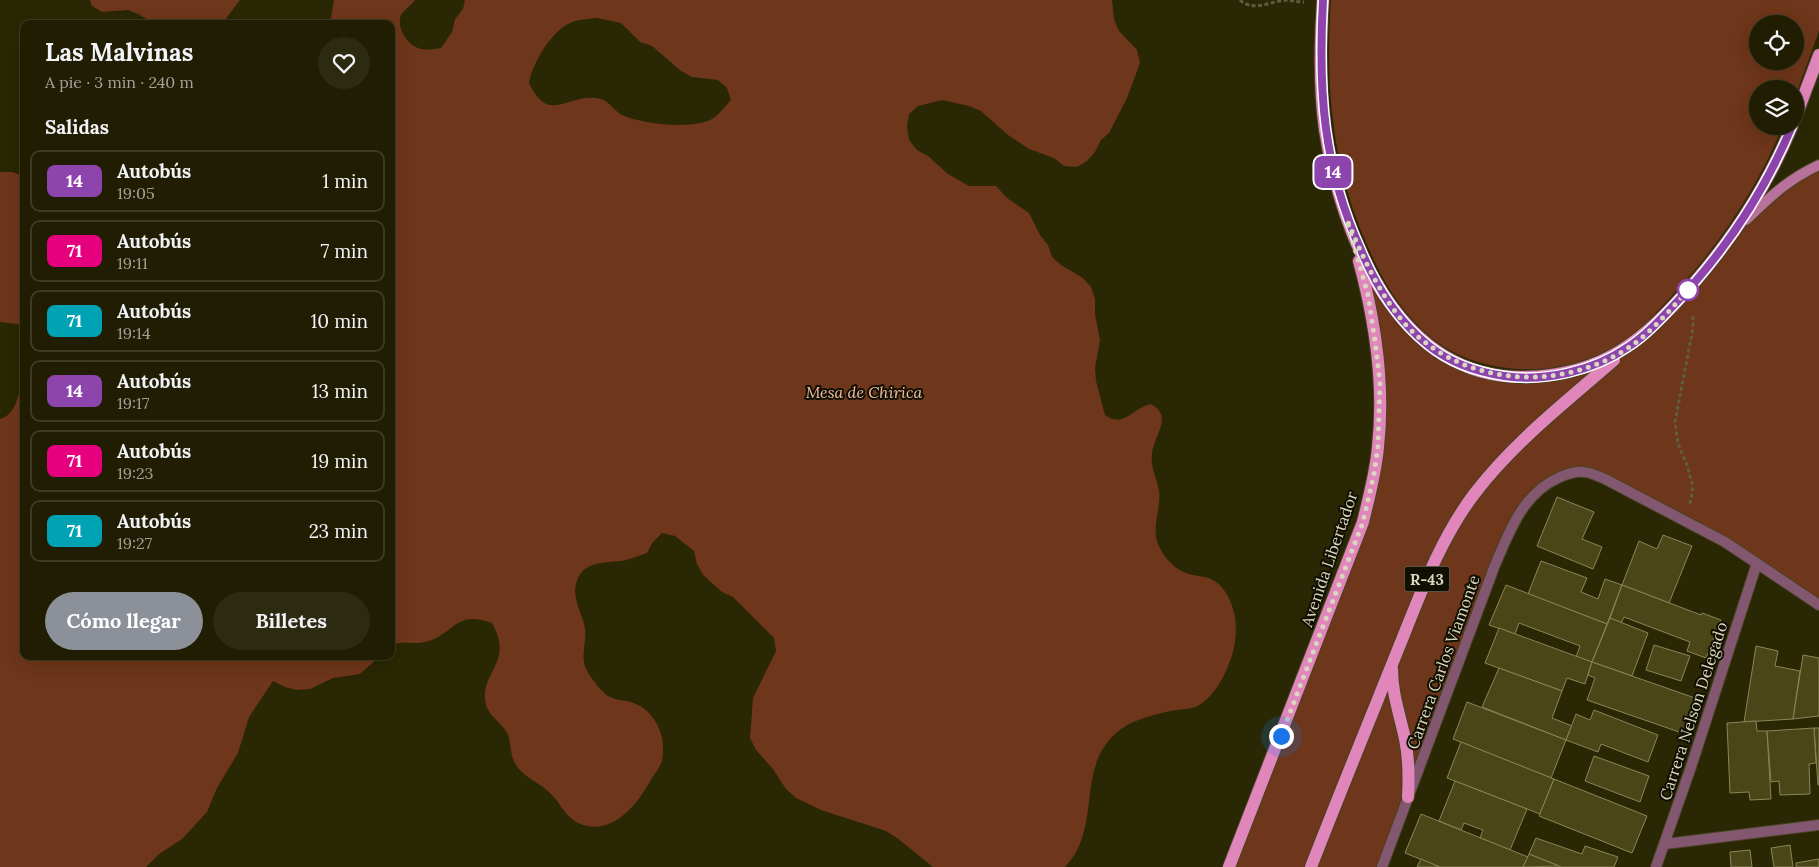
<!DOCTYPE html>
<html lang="es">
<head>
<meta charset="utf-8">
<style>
	body { margin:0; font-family:Lora,serif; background:#2d2a12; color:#f1f3f6; height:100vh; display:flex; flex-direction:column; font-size:19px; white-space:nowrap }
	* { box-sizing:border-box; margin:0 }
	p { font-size:16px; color:#a2a29a }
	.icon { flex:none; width:28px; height:28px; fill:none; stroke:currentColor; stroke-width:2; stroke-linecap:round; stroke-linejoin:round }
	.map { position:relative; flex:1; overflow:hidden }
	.panel { position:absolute; left:20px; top:20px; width:375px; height:640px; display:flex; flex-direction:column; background:#201d03; border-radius:10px; box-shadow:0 5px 20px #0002,0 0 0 1px #3d3b25 }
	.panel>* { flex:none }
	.badge { padding:0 10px; border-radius:8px; font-size:18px; line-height:32px }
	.tools { position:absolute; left:1749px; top:15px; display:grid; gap:10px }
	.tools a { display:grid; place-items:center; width:55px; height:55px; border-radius:50%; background:#201d03; box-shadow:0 5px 20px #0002,0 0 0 1px #3d3b25; font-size:25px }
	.you { position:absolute; width:25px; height:25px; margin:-12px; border:4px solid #fff; border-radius:50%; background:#1a73e8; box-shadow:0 0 0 8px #1a73e833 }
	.map>.badge { position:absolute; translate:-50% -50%; box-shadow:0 0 0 2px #fff }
	h2 { padding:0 25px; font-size:19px; line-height:45px }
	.round { display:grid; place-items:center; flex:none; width:52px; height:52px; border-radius:26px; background:#2d2a12 }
	.summary { display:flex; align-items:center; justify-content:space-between; height:85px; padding:0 25px }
	h1 { font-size:24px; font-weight:700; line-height:38px }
	.button { display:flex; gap:10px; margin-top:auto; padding:10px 25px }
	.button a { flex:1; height:58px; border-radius:30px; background:#8c9099; color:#fff; font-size:20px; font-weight:700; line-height:58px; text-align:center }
	.button a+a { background:#2d2a12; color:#f1f3f6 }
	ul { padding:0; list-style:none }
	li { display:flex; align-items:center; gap:15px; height:62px; margin:0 10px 8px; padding:0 15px; border:2px solid #3d3b25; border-radius:10px }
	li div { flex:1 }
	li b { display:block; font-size:19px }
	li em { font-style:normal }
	li .badge { min-width:55px; font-weight:700; text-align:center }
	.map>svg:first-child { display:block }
	.green { fill:#6e361a; fill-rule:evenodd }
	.building { fill:#4a4618; stroke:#898657 }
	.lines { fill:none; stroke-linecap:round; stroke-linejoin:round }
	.street-casing { stroke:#464322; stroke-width:12 }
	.secondary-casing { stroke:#464322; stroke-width:12 }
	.primary-casing { stroke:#464322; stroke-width:14 }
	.path { stroke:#605d3e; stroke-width:3; stroke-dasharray:4 2.5; stroke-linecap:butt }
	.street { stroke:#835770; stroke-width:10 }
	.secondary { stroke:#b7719a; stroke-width:10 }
	.primary { stroke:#e086ba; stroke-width:12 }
	.line-casing { stroke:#fff; stroke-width:11 }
	.line { stroke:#8e44ad; stroke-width:8 }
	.walk { stroke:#d9d7bf; stroke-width:5; stroke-dasharray:0 9 }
	.stop-dot { fill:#fff; stroke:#8e44ad; stroke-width:2.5 }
	.labels { text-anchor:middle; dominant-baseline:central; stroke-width:4; stroke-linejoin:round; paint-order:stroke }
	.shield { fill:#110f01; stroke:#9d9b86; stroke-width:1 }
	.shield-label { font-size:15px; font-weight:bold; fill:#d9d7bf }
	.park-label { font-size:16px; font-style:italic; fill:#f6bfa7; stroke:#110f01 }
	.street-label { font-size:16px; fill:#d9d7bf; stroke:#110f01 }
</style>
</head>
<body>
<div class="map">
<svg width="1819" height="867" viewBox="0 0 1819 867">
	<rect width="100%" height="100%" fill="#2a2704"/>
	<!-- green -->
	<g class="green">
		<polygon points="90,0 240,0 222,24 155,24 140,15 128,10 102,12 92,6"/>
		<path d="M334,0H415C411,5 404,10 401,15C396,27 407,44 418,48C426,51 434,49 441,48L452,32L455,19L463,9L465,0H1112L1114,19L1119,31L1137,50L1140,63L1127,98L1109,133L1101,140L1095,152L1087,161L1077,167L1064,166L1054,158L1029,149L1008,135L981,111L969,106L942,100L918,106L909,114L907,127L909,140L917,150L928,156L948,174L969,186H996L1007,198L1029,213L1040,235L1048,245L1052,257L1061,265L1083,278L1091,287L1095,299V314L1100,340L1095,368L1096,381L1105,415C1123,429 1134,407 1151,404C1156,407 1161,411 1162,418C1163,427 1153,442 1152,454C1150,467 1157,478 1159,491C1161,505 1154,521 1156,536C1158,552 1174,570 1189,574C1196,576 1205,576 1211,579C1222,584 1230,597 1233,609C1238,624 1236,646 1230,661C1224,677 1216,693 1201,704C1194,709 1185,709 1176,710C1155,714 1129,720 1114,735C1076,771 1102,829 1065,867H933L897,838L886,831L821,810L796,798L786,789L773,769L756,750L750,738L753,698L776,651L774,638L733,597L722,592L703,575L697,564L694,551L675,536L662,533L653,542L647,553C639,555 630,560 621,561C605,563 583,561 577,581C571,597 582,613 585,628C587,643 580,655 586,669C590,677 603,694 610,697C618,701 628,700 636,704C653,711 664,732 663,750C663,767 657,769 649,783C635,808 610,837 578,823C566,818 559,801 550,793C538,781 521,777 514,761C510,753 511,743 508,735C503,723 490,718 486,705C478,673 515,663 492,623C455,609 454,635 425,642C414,645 403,640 391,645V24H330ZM597,18L621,23L640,42L652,46L681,71L692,77L718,80L727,88L731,100C725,106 719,115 712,119C692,130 642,124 622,115C614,111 609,101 601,99C568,91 550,127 529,83C533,62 551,32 570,23C578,19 589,19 597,18Z"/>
		<path d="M1331,0H1819V31L1795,97V89H1758V126H1783C1756,191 1716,250 1667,301C1654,315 1640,330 1624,341C1591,363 1546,373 1507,368C1481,365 1454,356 1433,339C1403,315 1383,282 1368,247C1332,166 1325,88 1331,0ZM1758,24H1795V61H1758Z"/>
		<polygon points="1819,165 1819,605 1725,542 1584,472 1553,481 1518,514 1408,797 1392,685 1417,601 1475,492 1629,347 1773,194"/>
		<polygon points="0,172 12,172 24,176 24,325 0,322"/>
		<polygon points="1355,242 1428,348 1515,380 1614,358 1535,425 1453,520 1310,867 1229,867 1364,523 1382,412"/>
		<path d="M24,382V656H380L360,674L333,678L310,689L297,690L285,687L273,681L249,717L238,753L217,788L207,812L182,839L159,854L146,867H0V419C15,415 18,397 21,384Z"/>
		<polygon points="1390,673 1402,739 1406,797 1379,867 1313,867"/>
	</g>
	<!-- building -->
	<g class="building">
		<polygon points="1557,497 1594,512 1582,539 1602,547 1593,569 1537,546"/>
		<polygon points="1663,535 1692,546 1669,603 1622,585 1639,541 1657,549"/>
		<polygon points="1541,561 1587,578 1581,592 1598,599 1605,579 1622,585 1607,624 1528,594"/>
		<polygon points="1506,585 1607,624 1592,662 1576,657 1580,646 1519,623 1515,634 1489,625"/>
		<polygon points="1622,585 1701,615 1702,613 1721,620 1706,658 1687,651 1690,642 1624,617 1621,623 1610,618"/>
		<polygon points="1610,618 1648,633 1632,676 1592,662"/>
		<polygon points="1499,628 1592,662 1585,684 1567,678 1562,691 1485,663"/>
		<polygon points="1654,645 1690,656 1681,681 1646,670"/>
		<polygon points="1756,646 1778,651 1775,666 1800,671 1793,719 1744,722"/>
		<polygon points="1803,655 1819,658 1819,716 1793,719"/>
		<polygon points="1592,662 1695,698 1682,733 1587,700 1595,678 1588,675"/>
		<polygon points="1499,668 1562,691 1552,718 1572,726 1566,740 1482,707"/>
		<polygon points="1467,702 1566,740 1551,778 1453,739"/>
		<polygon points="1594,710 1658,735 1648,762 1601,744 1598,752 1566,740 1576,714 1590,720"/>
		<polygon points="1756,721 1757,731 1767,731 1771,799 1750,800 1749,792 1730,793 1727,723"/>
		<polygon points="1814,728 1819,728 1819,785 1818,785"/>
		<polygon points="1814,728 1816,763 1809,764 1810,794 1780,795 1779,781 1771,782 1767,731"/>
		<polygon points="1461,742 1554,779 1540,814 1447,778"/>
		<polygon points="1594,756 1649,776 1640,802 1585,781"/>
		<polygon points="1554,779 1647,816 1632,853 1539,816"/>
		<polygon points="1455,781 1527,809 1510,850 1480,838 1483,830 1464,823 1461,830 1439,821"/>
		<polygon points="1421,814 1528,857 1523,867 1440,867 1405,853"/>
		<polygon points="1536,838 1582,854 1585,846 1618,857 1614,867 1561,867 1529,854"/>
		<polygon points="1790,845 1793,867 1774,867 1771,848"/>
		<polygon points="1750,850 1752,867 1731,867 1730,852"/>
		<polygon points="1529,854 1559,866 1523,867"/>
		<polygon points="1421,859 1440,867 1417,867"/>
		<polygon points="1819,859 1819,867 1796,867 1796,863"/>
	</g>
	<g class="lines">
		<!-- street casing -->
		<g class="street-casing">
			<g id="street">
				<polyline points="1665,844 1819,825"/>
				<path d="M1382,867L1495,565C1510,530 1523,493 1560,477C1567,474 1575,471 1583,472C1590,472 1598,476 1605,479L1725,542L1819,605"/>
				<polyline points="1656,867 1691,767 1757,563"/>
			</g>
		</g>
		<!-- secondary casing -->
		<g class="secondary-casing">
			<path id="secondary" d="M1746,220C1771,196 1787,180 1819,165"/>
		</g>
		<!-- primary casing -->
		<g class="primary-casing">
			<g id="primary">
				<path d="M1323,0C1320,43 1319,87 1325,130C1341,235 1398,380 1525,377C1604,375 1644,340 1693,284C1734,237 1768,184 1792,126"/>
				<polyline points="1795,119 1819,55"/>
				<path d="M1392,669C1392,694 1400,715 1405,739C1409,758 1409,778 1408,797"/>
				<path d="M1229,867L1363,522C1369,497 1376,472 1378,447C1385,385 1375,320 1359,261"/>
				<path d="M1311,867C1339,795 1368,724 1397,652C1419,598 1439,540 1475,493C1514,442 1566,402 1614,360"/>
			</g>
		</g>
		<!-- path -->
		<g class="path">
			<path d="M1240,0C1254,13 1272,0 1288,0C1293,1 1298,2 1304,2"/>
			<polyline points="1690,504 1693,487 1687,465 1678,444 1675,422 1693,328 1693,315"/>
		</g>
		<!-- street -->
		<use href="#street" class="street"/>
		<!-- secondary -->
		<use href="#secondary" class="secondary"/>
		<!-- primary -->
		<use href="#primary" class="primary"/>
	</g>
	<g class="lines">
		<!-- line casing -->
		<g class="line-casing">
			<path id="line" d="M1323,0C1318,90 1323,167 1361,250C1376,286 1397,320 1428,345C1449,362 1477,372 1504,376C1545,382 1593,371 1628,347C1645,336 1659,321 1673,306C1723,254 1764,193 1792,126"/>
		</g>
		<!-- line -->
		<use href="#line" class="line"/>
		<!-- walk -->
		<path class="walk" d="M1281,736L1363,522L1374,474L1378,446L1380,382L1375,341L1368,295L1347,220C1363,257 1379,294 1406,325C1463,386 1559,393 1628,348C1651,333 1670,310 1688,290"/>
	</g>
	<!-- markers -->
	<circle class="stop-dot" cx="1688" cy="290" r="10"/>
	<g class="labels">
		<!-- shield labels -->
		<rect class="shield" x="1404.5" y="566.5" width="45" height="25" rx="4"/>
		<g class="shield-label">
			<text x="1427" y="579">R-43</text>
		</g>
		<!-- park labels -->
		<g class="park-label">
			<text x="864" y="392">Mesa de Chirica</text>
		</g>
		<!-- street labels -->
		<g class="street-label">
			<text transform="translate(1329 559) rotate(-71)">Avenida Libertador</text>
			<text transform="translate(1443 662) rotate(-70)">Carrera Carlos Viamonte</text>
			<text transform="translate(1693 711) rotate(-72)">Carrera Nelson Delegado</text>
		</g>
	</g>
</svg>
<div class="tools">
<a><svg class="icon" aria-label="locate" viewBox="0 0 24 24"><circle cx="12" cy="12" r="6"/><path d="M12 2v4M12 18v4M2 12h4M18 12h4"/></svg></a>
<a><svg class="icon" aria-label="layers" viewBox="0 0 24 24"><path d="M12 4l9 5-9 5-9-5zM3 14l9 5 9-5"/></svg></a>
</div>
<div class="you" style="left:1281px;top:736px"></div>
<b class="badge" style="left:1333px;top:172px;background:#8e44ad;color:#fff">14</b>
<section class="panel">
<div class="summary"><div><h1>Las Malvinas</h1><p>A pie · 3 min · 240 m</p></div><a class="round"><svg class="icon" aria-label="heart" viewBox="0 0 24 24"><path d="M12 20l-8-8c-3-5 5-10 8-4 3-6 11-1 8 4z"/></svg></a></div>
<h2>Salidas</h2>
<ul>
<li><span class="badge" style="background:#8e44ad;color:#fff">14</span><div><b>Autobús</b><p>19:05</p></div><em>1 min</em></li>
<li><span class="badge" style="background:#e6007e;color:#fff">71</span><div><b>Autobús</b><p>19:11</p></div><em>7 min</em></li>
<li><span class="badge" style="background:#00a3b4;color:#fff">71</span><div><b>Autobús</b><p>19:14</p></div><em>10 min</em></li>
<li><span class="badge" style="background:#8e44ad;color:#fff">14</span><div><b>Autobús</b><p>19:17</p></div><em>13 min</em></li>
<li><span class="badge" style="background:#e6007e;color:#fff">71</span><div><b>Autobús</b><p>19:23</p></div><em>19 min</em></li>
<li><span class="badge" style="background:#00a3b4;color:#fff">71</span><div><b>Autobús</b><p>19:27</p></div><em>23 min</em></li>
</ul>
<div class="button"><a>Cómo llegar</a><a>Billetes</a></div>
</section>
</div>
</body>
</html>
